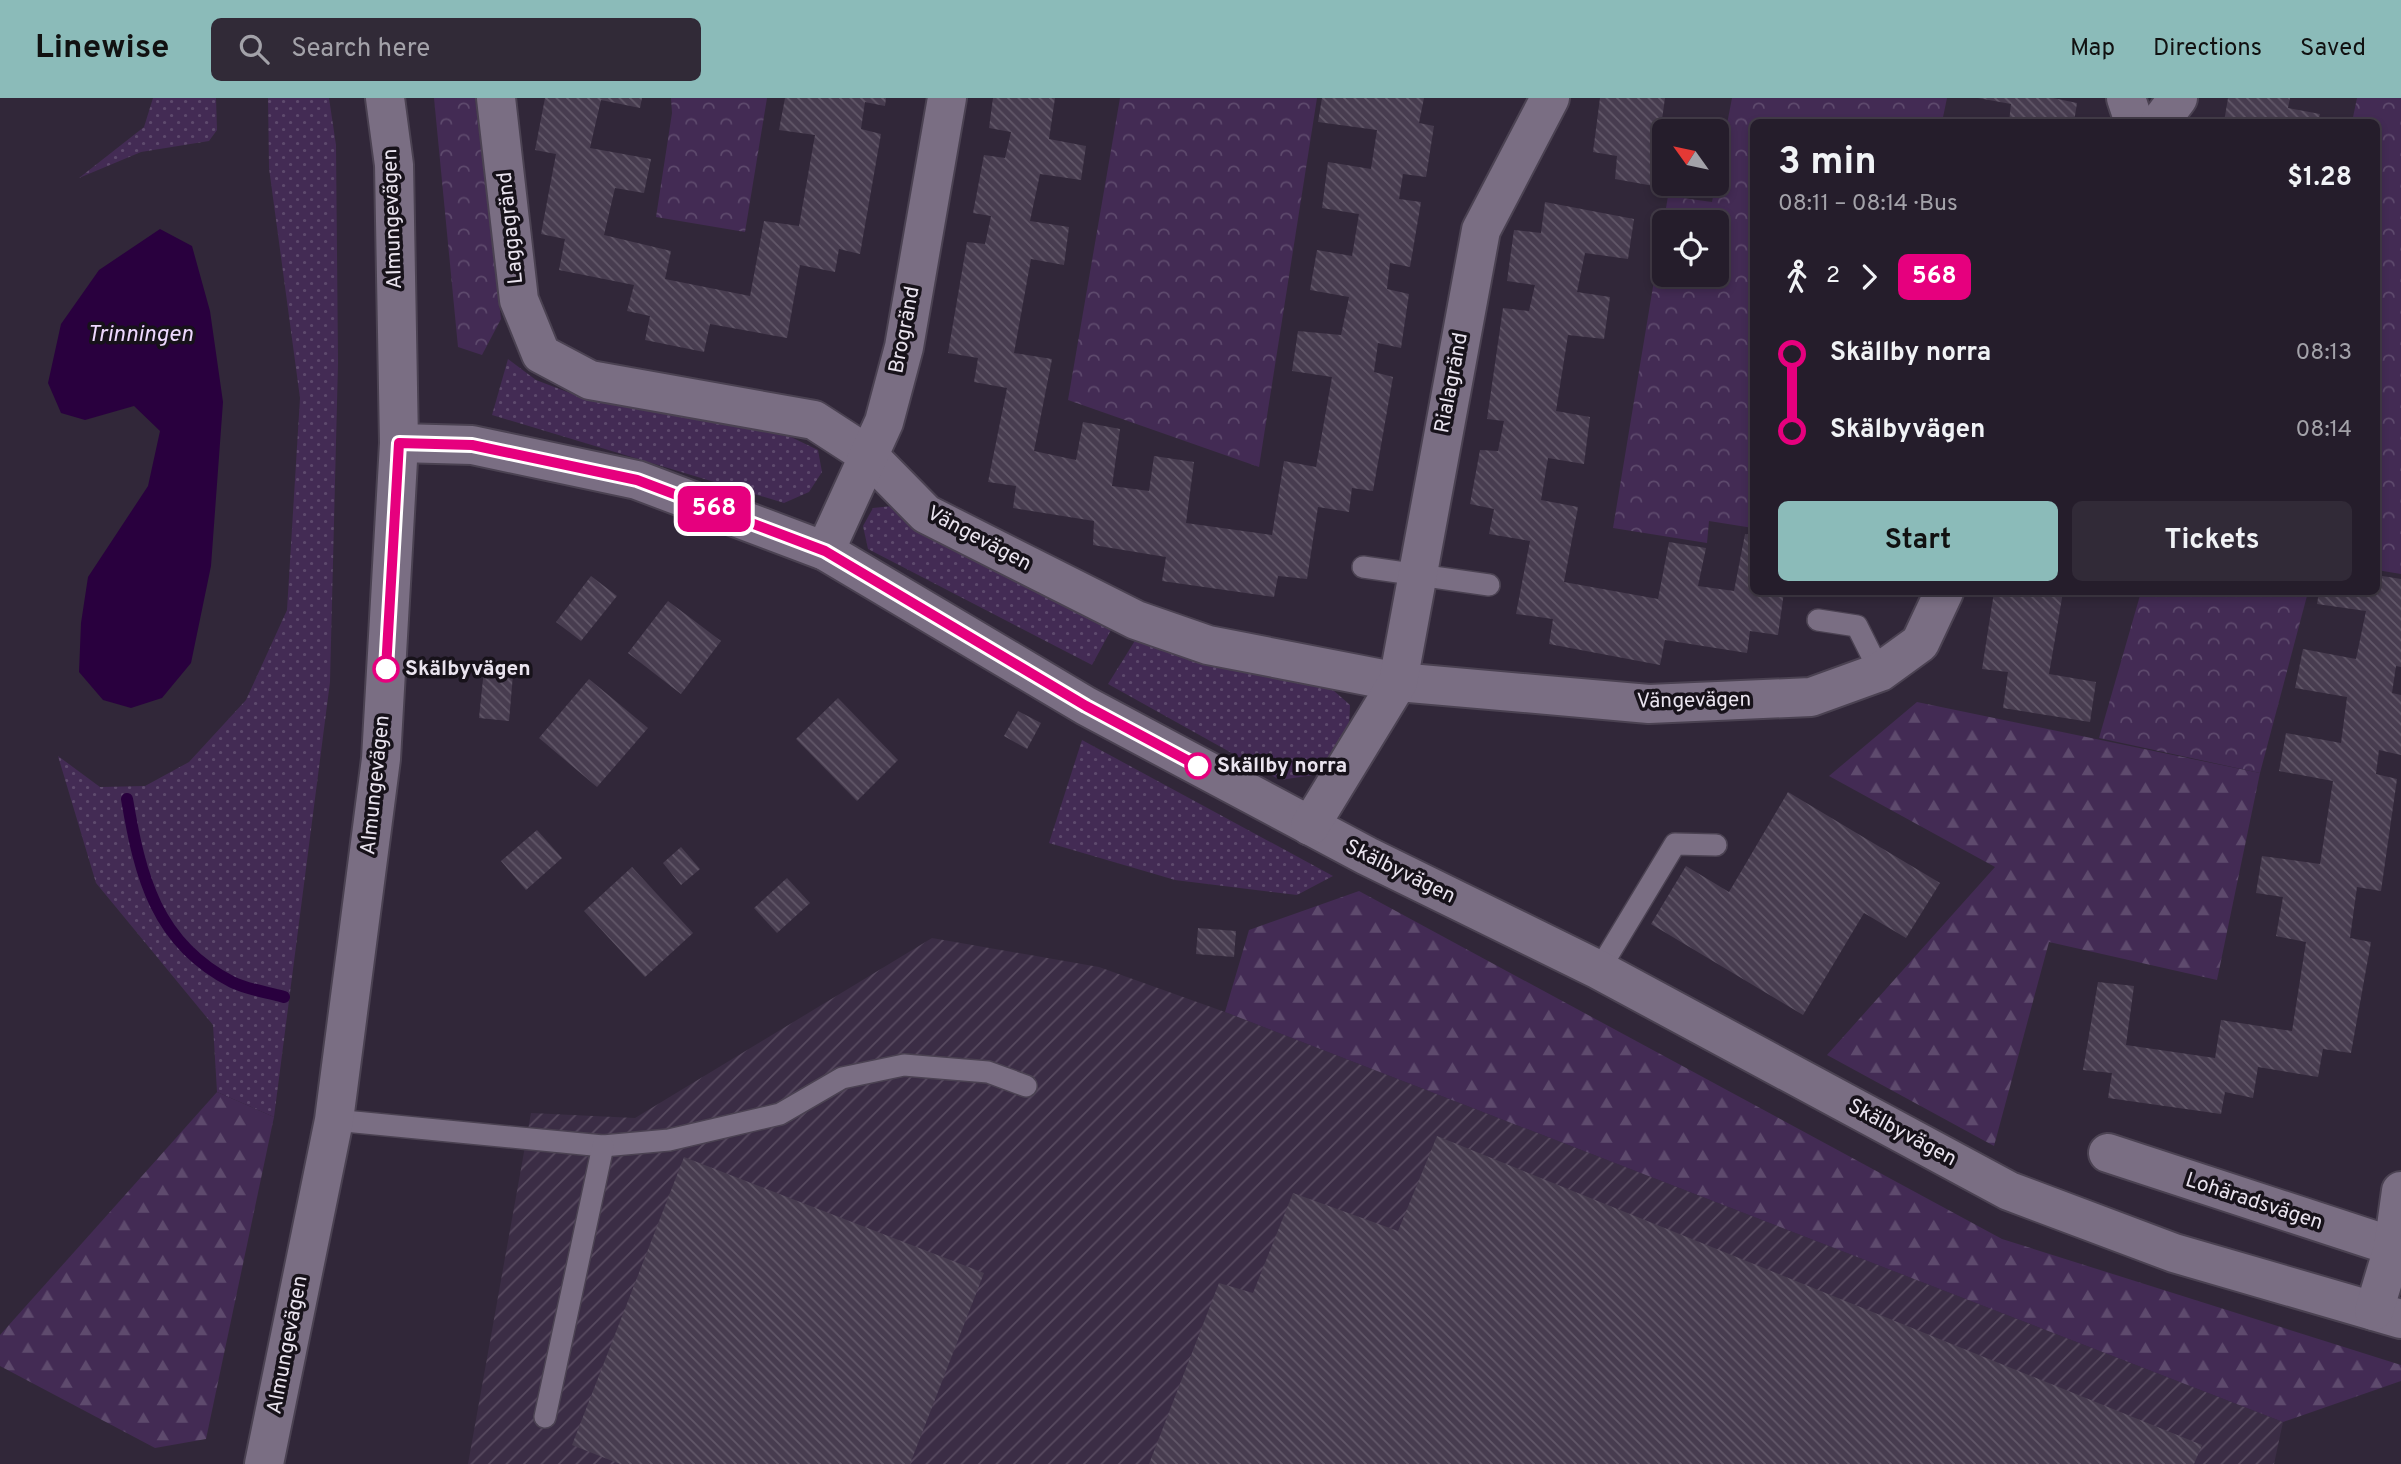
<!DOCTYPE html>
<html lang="en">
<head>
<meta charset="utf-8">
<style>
	body { margin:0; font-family:Overpass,sans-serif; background:#312a37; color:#f1f3f6; height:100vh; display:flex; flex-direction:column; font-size:26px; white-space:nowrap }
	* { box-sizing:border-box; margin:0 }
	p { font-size:23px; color:#a3a2a9 }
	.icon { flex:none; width:38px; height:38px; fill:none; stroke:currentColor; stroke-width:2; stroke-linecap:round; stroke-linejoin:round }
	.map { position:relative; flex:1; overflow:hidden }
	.side { position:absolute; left:1750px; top:21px; width:630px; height:476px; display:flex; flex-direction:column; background:#251d2b; border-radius:10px; box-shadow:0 4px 10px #0003,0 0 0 2px #423b47 }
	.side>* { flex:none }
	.badge { padding:0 14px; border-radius:10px; font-size:24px; line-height:46px }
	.needle { width:46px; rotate:303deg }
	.fabs { position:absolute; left:1652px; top:21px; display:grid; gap:14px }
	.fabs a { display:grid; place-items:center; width:77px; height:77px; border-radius:10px; background:#251d2b; box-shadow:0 4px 10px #0003,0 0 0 2px #423b47; font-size:35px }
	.map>.badge { position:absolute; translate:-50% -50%; box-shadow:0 0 0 4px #fff }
	.legs { display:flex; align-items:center; gap:10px; height:77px; padding:0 28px; font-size:23px }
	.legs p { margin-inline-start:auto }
	.overview { display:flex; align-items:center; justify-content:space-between; height:119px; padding:0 28px }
	h1 { font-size:38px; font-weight:700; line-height:52px }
	.primary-button { display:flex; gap:14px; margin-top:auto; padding:14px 28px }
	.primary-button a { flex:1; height:80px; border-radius:10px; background:#8bbbb9; color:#111; font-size:28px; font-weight:700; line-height:80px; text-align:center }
	.primary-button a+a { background:#312a37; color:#f1f3f6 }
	ul { padding:0 28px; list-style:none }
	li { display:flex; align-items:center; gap:24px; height:77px; font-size:26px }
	li i { display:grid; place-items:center; width:10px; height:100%; margin:0 9px; background:currentColor }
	li i::after { content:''; width:18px; height:18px; margin:-9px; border:5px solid; border-radius:50%; background:#251d2b }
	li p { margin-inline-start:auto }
	li:first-child i { background:linear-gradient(#0000 50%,currentColor 0) }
	li:last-child i { background:linear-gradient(currentColor 50%,#0000 0) }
	header { display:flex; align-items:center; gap:42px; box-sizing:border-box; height:98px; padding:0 35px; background:#8bbbb9; color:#111 }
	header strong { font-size:33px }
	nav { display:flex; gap:38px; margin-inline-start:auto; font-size:24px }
	.search { width:490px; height:63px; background:#312a37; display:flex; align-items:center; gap:18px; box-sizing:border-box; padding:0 24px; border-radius:10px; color:#a3a2a9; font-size:26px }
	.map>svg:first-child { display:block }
	.industrial { fill:url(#industrial-furrows) }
	.grass { fill:url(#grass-dots) }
	.forest { fill:url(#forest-firs) }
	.park { fill:url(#park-crowns); fill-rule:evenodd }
	.water { fill:#29003e }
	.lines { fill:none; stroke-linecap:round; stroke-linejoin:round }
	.stream { stroke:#29003e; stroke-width:12 }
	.building { fill:url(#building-back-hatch) }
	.service-casing { stroke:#4b4252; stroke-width:24 }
	.minor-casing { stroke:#4b4252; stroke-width:42 }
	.tertiary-casing { stroke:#4b4252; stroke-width:42 }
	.service { stroke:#7a6e83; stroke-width:21 }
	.minor { stroke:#7a6e83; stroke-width:38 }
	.tertiary { stroke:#7a6e83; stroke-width:38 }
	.line-1-casing { stroke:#fff; stroke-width:16 }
	.line-1 { stroke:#e6007e; stroke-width:10 }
	.stop-1-dot { fill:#fff; stroke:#e6007e; stroke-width:3.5 }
	.labels { text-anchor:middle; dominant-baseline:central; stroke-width:7; stroke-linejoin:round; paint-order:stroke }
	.street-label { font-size:21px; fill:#eae4ef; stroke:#17121a }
	.stop-label { font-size:21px; font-weight:bold; fill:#eae4ef; stroke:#17121a; text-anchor:start }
	.water-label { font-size:23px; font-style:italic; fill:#eed8fe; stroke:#17121a }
</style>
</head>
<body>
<header>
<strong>Linewise</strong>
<div class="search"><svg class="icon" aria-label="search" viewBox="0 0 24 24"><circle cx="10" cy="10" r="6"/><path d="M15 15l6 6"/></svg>Search here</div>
<nav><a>Map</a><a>Directions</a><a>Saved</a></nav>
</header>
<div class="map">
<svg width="2401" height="1366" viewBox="0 0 2401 1366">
	<defs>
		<pattern id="industrial-furrows" width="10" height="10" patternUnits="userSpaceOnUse" patternTransform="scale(1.75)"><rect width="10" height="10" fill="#3b2d45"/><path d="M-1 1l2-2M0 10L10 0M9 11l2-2" fill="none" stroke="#584b60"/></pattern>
		<pattern id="grass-dots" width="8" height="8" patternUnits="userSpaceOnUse" patternTransform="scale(1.75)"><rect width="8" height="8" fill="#432b54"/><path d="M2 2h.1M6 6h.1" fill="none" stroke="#5e4a6d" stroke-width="1.8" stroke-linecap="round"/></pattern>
		<pattern id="forest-firs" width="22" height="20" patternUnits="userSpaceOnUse" patternTransform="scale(1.75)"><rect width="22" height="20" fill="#432b54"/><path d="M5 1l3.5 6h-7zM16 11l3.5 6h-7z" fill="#5e4a6d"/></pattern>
		<pattern id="park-crowns" width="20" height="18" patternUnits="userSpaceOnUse" patternTransform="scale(1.75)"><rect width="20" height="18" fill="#432b54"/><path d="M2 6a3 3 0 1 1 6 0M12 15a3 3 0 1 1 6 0" fill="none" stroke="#5e4a6d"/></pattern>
		<pattern id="building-back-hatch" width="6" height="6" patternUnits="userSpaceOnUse" patternTransform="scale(1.75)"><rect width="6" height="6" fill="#473c4f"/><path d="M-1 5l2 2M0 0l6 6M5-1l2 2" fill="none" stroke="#625869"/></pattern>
	</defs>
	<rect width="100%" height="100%" fill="#312739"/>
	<!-- industrial -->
	<polygon class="industrial" points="932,840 1099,869 1225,914 2283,1324 2274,1366 468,1366 531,1015 635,1020"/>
	<!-- grass -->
	<g class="grass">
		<polygon points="153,0 216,0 217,32 209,43 141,54 79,80 144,29"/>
		<polygon points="268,0 329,0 336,47 338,265 330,584 274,1019 217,994 213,927 96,785 58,658 100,689 145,688 189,664 246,602 287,512 300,300 269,70"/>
		<polygon points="508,261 536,282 570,295 791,339 818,352 822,374 809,394 784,405 492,317"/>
		<polygon points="892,408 949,445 1111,532 1092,567 868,451 863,428 873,410"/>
		<polygon points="1136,541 1324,584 1350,607 1349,632 1314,677 1280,682 1108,586"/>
		<polygon points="1082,642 1333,778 1297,797 1175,782 1049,745"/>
	</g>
	<!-- forest -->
	<g class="forest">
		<polygon points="1917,604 2260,675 2217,882 2049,844 1994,1048 1827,957 1995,769 1829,678"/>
		<polygon points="1359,793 2002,1141 2401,1267 2401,1283 2283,1324 1225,914 1249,832"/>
		<polygon points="217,994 274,1019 206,1341 155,1350 0,1268 0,1237"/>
	</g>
	<!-- park -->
	<g class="park">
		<polygon points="434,0 475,0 501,221 482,257 458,249"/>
		<polygon points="671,0 767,0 745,134 656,119 672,15"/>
		<polygon points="1120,0 1317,0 1259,369 1068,302"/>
		<path d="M1732,0H1947L1942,24H1754L1753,430L1709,423L1707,445L1613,430L1668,98L1712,104ZM1664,124H1717V177H1664Z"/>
		<polygon points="2357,0 2401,0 2401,476 2377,472 2376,24 2352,24"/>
		<polygon points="2141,494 2308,494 2260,675 2099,640"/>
	</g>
	<!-- water -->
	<polygon class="water" points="160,131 192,148 210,213 223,304 211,468 191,565 162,600 131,610 103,602 79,574 81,525 88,479 148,388 160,333 134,308 85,322 61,315 48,285 61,226 99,172"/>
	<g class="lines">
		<!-- stream -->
		<path class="stream" d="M127,701C140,778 156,845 232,884C248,892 268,894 284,899"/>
	</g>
	<!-- building -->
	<g class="building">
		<polygon points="545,0 642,0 640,10 601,2 590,50 651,61 644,95 615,90 604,137 671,153 665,181 750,198 764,123 799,128 815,37 779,32 785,0 886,0 885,8 865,4 861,31 881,36 860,156 839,151 835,174 800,167 787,240 710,226 704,254 645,242 650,218 627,213 634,187 559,172 565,141 541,136 556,56 535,52"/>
		<polygon points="993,0 1055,0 1049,41 1086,48 1081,82 1040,76 1030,123 1069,129 1064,167 1031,161 1014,255 1052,261 1034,353 1076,362 1083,324 1120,331 1112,388 1149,393 1154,358 1194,364 1186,425 1272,437 1284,363 1316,369 1332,279 1292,273 1298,233 1341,237 1349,199 1310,192 1317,152 1352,158 1359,116 1322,110 1328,64 1371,71 1377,32 1318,24 1322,0 1424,0 1419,25 1434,28 1426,79 1403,76 1399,101 1421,104 1410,169 1390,165 1387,191 1409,196 1401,250 1378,245 1374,274 1393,279 1373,393 1352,390 1349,414 1318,409 1307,481 1278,478 1274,499 1162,483 1166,459 1093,447 1094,423 1013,410 1016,388 988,384 1007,290 974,284 978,260 948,255 967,144 985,146 991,118 973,115 984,57 1005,60 1011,34 989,30"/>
		<polygon points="1600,0 1665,0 1658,50 1664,51 1664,86 1706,86 1704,97 1615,81 1617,58 1593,54"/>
		<polygon points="1978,0 2053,0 2077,5 2074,24 2009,24 2011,6"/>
		<polygon points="2228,0 2290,0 2288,10 2320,16 2318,24 2224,24"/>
		<polygon points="1545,104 1634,121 1628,161 1585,155 1577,194 1610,199 1604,241 1568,237 1556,313 1590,319 1584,366 1548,360 1541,402 1578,409 1564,484 1658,501 1669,444 1706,450 1698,488 1734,493 1745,436 1754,437 1754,494 1784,494 1778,537 1750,533 1747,555 1665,542 1660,567 1549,546 1553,521 1516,516 1530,443 1489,436 1494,411 1470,406 1480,352 1498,353 1504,323 1487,321 1503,210 1529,213 1535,187 1507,183 1514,132 1541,135"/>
		<polygon points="2376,477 2401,481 2401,569 2396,568 2392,595 2401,597 2401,657 2379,652 2376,676 2397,681 2381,793 2357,789 2350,840 2371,844 2351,955 2323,951 2318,979 2258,969 2253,1000 2225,994 2221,1016 2108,1000 2112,975 2083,972 2098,884 2134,888 2126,947 2215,960 2221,922 2292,933 2306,844 2276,838 2283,799 2256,795 2262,758 2320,766 2333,683 2279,673 2286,635 2341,645 2347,599 2295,590 2303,551 2356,561 2366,513 2317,506 2319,494 2376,494"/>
		<polygon points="591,478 617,498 581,543 556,524"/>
		<polygon points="1994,494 2063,494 2049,576 2096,584 2090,624 2003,610 2008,574 1982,571"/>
		<polygon points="668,503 721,543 681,596 628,555"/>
		<polygon points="485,562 514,565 509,623 479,620"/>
		<polygon points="589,581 648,630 597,689 539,640"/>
		<polygon points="838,600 898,662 857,703 796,641"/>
		<polygon points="1018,613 1041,625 1027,651 1004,638"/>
		<polygon points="1788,694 1940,785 1906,840 1864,815 1803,917 1651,826 1686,768 1729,794"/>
		<polygon points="537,732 562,760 526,792 501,763"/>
		<polygon points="681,749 700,771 681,787 663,765"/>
		<polygon points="632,769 693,835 645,879 584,813"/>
		<polygon points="787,780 810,805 777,835 754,810"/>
		<polygon points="1198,830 1236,833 1234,859 1196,856"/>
		<polygon points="1437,1038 2202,1347 2194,1366 1149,1366 1219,1185 1253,1195 1293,1095 1398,1133"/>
		<polygon points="684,1059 984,1175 910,1366 620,1366 572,1347"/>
	</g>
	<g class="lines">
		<!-- service casing -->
		<g class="service-casing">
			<g id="service">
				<polyline points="1363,469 1489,487"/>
				<polyline points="1818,522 1857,528 1880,574"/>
				<polyline points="1599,872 1675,746 1716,747"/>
				<polyline points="334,1022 603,1048 669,1042 780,1016 842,980 904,967 988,974 1026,988"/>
				<polyline points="545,1319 603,1048"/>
			</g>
		</g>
		<!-- minor casing -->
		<g class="minor-casing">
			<g id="minor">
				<polyline points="496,0 519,202 541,256 590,282 814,322 868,357 926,416 1136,522 1208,547 1398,584 1649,606 1811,599 1880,574 1920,545 1944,494"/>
				<polyline points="2126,0 2134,24"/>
				<polyline points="2160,24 2178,0"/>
				<polyline points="399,345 472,347 637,382 825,453 1086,608 1367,758 1599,872 2009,1093 2174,1155 2401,1221"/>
				<polyline points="825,453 884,324 904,249 947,0"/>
				<polyline points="1310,728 1398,584 1481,132 1550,0"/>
				<polyline points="2108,1055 2401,1151"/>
				<polyline points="2374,1213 2393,1150 2401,1093"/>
			</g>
		</g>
		<!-- tertiary casing -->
		<g class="tertiary-casing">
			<polyline id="tertiary" points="264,1366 334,1022 381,661 399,345 394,67 385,0"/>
		</g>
		<!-- service -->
		<use href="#service" class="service"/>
		<!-- minor -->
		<use href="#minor" class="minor"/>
		<!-- tertiary -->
		<use href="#tertiary" class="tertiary"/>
	</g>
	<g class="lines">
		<!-- line-1 casing -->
		<g class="line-1-casing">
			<polyline id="line-1" points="386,571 399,345 472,347 637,382 825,453 1086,608 1198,668"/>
		</g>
		<!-- line-1 -->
		<use href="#line-1" class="line-1"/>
	</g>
	<!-- markers -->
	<g class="stop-1-dot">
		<circle cx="386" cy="571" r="12"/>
		<circle cx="1198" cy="668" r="12"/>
	</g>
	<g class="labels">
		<!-- street labels -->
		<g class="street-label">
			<text transform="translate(393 121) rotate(-92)">Almungevägen</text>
			<text transform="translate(511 130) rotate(-96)">Laggagränd</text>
			<text transform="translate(905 232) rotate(-79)">Brogränd</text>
			<text transform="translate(1452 285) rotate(-79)">Rialagränd</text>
			<text transform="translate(979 441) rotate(28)">Vängevägen</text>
			<text transform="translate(1694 603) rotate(-1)">Vängevägen</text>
			<text transform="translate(376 687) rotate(-84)">Almungevägen</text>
			<text transform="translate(1400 774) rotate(26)">Skälbyvägen</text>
			<text transform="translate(1902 1035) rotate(28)">Skälbyvägen</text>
			<text transform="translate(2254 1104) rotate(18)">Lohäradsvägen</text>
			<text transform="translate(288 1247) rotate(-79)">Almungevägen</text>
		</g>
		<!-- stop labels -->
		<g class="stop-label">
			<text x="405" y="571">Skälbyvägen</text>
			<text x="1217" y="668">Skällby norra</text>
		</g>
		<!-- water labels -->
		<g class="water-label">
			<text x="140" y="237">Trinningen</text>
		</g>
	</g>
</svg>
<div class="fabs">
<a><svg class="needle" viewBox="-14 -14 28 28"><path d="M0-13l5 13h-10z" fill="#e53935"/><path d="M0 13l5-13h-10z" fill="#a3a2a9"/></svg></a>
<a><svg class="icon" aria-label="locate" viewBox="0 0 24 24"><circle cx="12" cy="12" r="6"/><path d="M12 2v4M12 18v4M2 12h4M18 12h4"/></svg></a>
</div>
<b class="badge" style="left:714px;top:411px;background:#e6007e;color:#fff">568</b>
<section class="side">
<div class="overview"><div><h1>3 min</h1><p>08:11 – 08:14 · Bus</p></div><b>$1.28</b></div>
<div class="legs"><svg class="icon" aria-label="walk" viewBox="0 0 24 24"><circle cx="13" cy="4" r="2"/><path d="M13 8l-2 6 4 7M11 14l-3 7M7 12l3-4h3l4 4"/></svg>2<svg class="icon" aria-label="forward" viewBox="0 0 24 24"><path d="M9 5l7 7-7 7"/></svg><b class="badge" style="background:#e6007e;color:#fff">568</b></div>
<ul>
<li><i style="color:#e6007e"></i><b>Skällby norra</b><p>08:13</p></li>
<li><i style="color:#e6007e"></i><b>Skälbyvägen</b><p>08:14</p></li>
</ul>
<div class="primary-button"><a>Start</a><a>Tickets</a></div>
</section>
</div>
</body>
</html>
